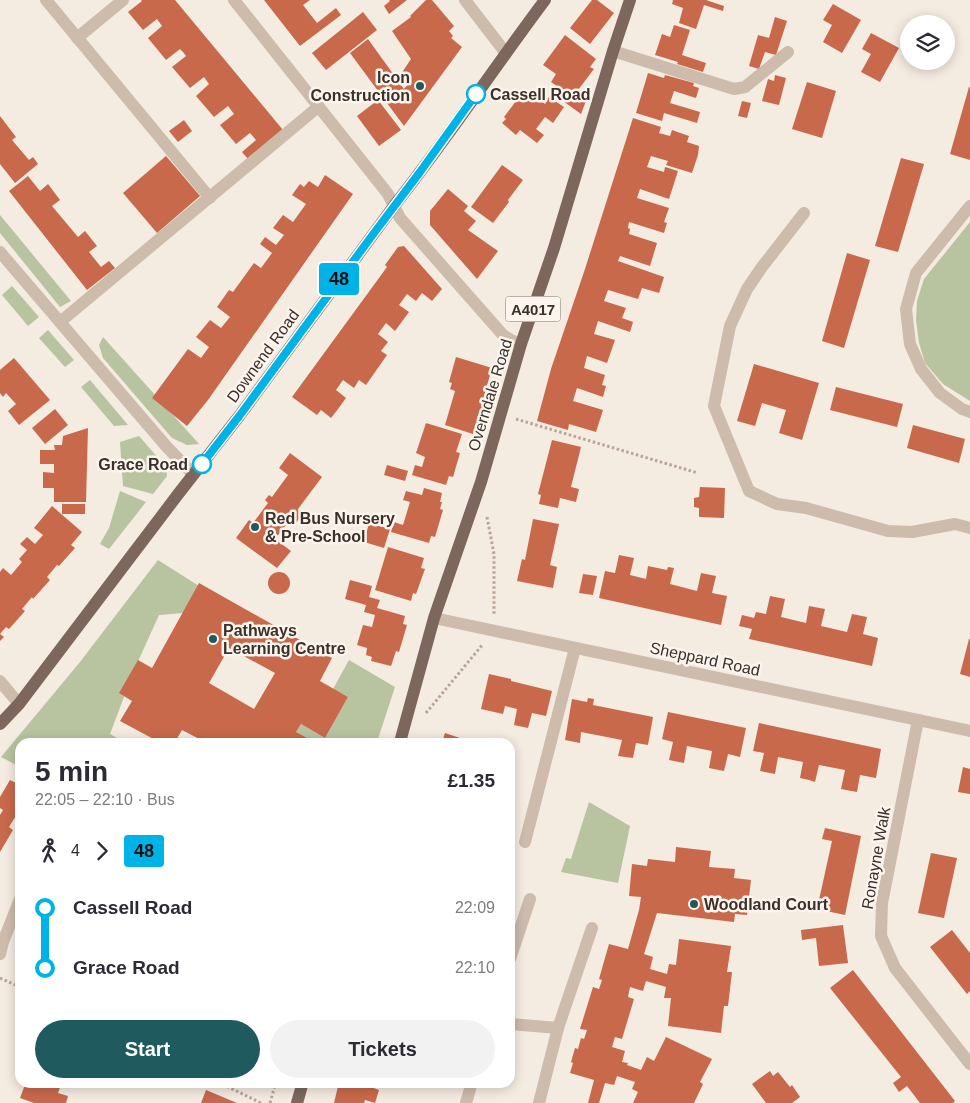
<!DOCTYPE html>
<html lang="en">
<head>
<meta charset="utf-8">
<style>
	body { margin:0; font-family:Helvetica,sans-serif; background:#f2f2f3; color:#2b2b33; height:100vh; display:flex; flex-direction:column; font-size:19px; white-space:nowrap }
	* { box-sizing:border-box; margin:0 }
	p { font-size:16px; color:#7c7c81 }
	.icon { flex:none; width:28px; height:28px; fill:none; stroke:currentColor; stroke-width:2; stroke-linecap:round; stroke-linejoin:round }
	.map { position:relative; flex:1; overflow:hidden }
	.details { position:absolute; left:15px; top:738px; width:500px; height:350px; display:flex; flex-direction:column; background:#fff; border-radius:15px; box-shadow:0 2px 12px #0003 }
	.details>* { flex:none }
	.badge { padding:0 10px; border-radius:4px; font-size:18px; line-height:32px }
	.fabs { position:absolute; left:900px; top:15px; display:grid; gap:10px }
	.fabs a { display:grid; place-items:center; width:55px; height:55px; border-radius:50%; background:#fff; box-shadow:0 2px 12px #0003; font-size:25px }
	.map>.badge { position:absolute; translate:-50% -50%; box-shadow:0 0 0 2px #fff }
	.legs { display:flex; align-items:center; gap:8px; height:55px; padding:0 20px; font-size:16px }
	.legs p { margin-inline-start:auto }
	.summary { display:flex; align-items:center; justify-content:space-between; height:85px; padding:0 20px }
	h1 { font-size:28px; font-weight:700; line-height:38px }
	.primary-button { display:flex; gap:10px; margin-top:auto; padding:10px 20px }
	.primary-button a { flex:1; height:58px; border-radius:30px; background:#1f5a5e; color:#fff; font-size:20px; font-weight:700; line-height:58px; text-align:center }
	.primary-button a+a { background:#f2f2f3; color:#2b2b33 }
	ul { padding:0 20px; list-style:none }
	li { display:flex; align-items:center; gap:18px; height:60px; font-size:19px }
	li i { display:grid; place-items:center; width:8px; height:100%; margin:0 6px; background:currentColor }
	li i::after { content:''; width:12px; height:12px; margin:-6px; border:4px solid; border-radius:50%; background:#fff }
	li p { margin-inline-start:auto }
	li:first-child i { background:linear-gradient(#0000 50%,currentColor 0) }
	li:last-child i { background:linear-gradient(currentColor 50%,#0000 0) }
	.map>svg:first-child { display:block }
	.green { fill:#b8c4a0 }
	.building { fill:#c8694b; fill-rule:evenodd }
	.lines { fill:none; stroke-linecap:round; stroke-linejoin:round }
	.path { stroke:#b9a596; stroke-width:3; stroke-dasharray:2.5 2.5; stroke-linecap:butt }
	.minor { stroke:#cdbbac; stroke-width:12 }
	.major { stroke:#7d675c; stroke-width:12 }
	.line-1-casing { stroke:#fff; stroke-width:11 }
	.line-1 { stroke:#00b3e6; stroke-width:8 }
	.poi-dot { fill:#1f5a5e; stroke:#fbf5ee; stroke-width:2 }
	.stop-1-dot { fill:#fff; stroke:#00b3e6; stroke-width:2.5 }
	.labels { text-anchor:middle; dominant-baseline:central; stroke-width:5; stroke-linejoin:round; paint-order:stroke }
	.shield { fill:#fbf5ee; stroke:#756b66; stroke-width:1 }
	.shield-label { font-size:15px; font-weight:bold; fill:#3b302b }
	.poi-label { font-size:16px; font-weight:bold; fill:#3b302b; stroke:#fbf5ee; text-anchor:start }
	.stop-label { font-size:16px; font-weight:bold; fill:#3b302b; stroke:#fbf5ee; text-anchor:start }
	.street-label { font-size:16px; fill:#3b302b; stroke:#fbf5ee }
</style>
</head>
<body>
<div class="map">
<svg width="970" height="1103" viewBox="0 0 970 1103">
	<rect width="100%" height="100%" fill="#f4ebe1"/>
	<!-- green -->
	<g class="green">
		<polygon points="0,215 71,301 60,307 0,233"/>
		<polygon points="970,222 970,401 943,384 925,363 919,343 916,320 917,301 924,279"/>
		<polygon points="12,286 39,317 28,326 2,295"/>
		<polygon points="48,330 74,360 65,367 39,338"/>
		<polygon points="103,337 199,444 187,445 172,438 103,358 99,345"/>
		<polygon points="90,380 128,425 114,426 81,387"/>
		<polygon points="139,436 166,467 167,476 153,494 123,486 120,442"/>
		<polygon points="120,491 146,502 109,549 100,544 109,528"/>
		<polygon points="158,560 199,586 183,613 159,615 135,668 110,734 124,742 20,742 20,767 1,757 80,662"/>
		<polygon points="349,660 395,687 377,742 315,742 296,732 301,724 325,738 348,697 333,689"/>
		<polygon points="589,802 630,826 618,883 561,872 566,858 571,859"/>
	</g>
	<!-- building -->
	<g class="building">
		<polygon points="141,0 175,0 283,130 248,159 242,152 256,140 250,133 236,144 220,125 234,114 228,106 214,117 196,96 209,84 204,77 190,88 172,67 186,56 183,52 180,49 166,60 148,38 162,26 157,19 143,30 128,12 142,1"/>
		<polygon points="264,0 310,0 303,5 317,23 336,8 341,15 300,46"/>
		<polygon points="389,0 407,0 389,14 384,6 390,1"/>
		<polygon points="426,0 432,0 454,26 449,31 453,36 451,38 462,47 404,126 350,53 368,39 404,89 409,83 399,77 411,59 392,31 411,17 410,16"/>
		<polygon points="592,0 597,0 614,13 590,44 570,28"/>
		<polygon points="673,0 706,0 724,6 723,11 704,5 696,29 679,23 683,8 672,4"/>
		<polygon points="833,4 861,20 842,53 823,42 832,25 823,20"/>
		<polygon points="363,12 377,30 326,70 312,53"/>
		<polygon points="775,17 787,21 776,55 765,52 759,69 749,66 758,35 769,38"/>
		<polygon points="674,25 690,30 682,55 706,63 703,72 677,64 678,62 655,55 662,34 670,37"/>
		<polygon points="871,33 899,48 880,82 861,72 871,54 862,49"/>
		<polygon points="565,35 596,59 590,67 594,69 575,94 586,101 581,114 556,96 561,89 551,82 556,74 543,65"/>
		<polygon points="648,73 664,78 665,75 694,83 693,86 699,88 696,98 674,91 670,103 700,112 697,123 664,113 662,121 636,113"/>
		<polygon points="775,75 786,78 779,105 762,101 768,79 774,81"/>
		<polygon points="807,82 836,91 822,138 792,129"/>
		<polygon points="969,87 970,87 970,160 950,154"/>
		<polygon points="525,89 545,104 549,97 564,107 553,123 545,117 536,129 544,135 537,143 520,130 516,135 502,123 506,119 504,117"/>
		<polygon points="378,100 401,130 379,146 357,116"/>
		<polygon points="742,101 751,103 747,118 738,116"/>
		<polygon points="0,116 16,137 12,140 29,160 33,157 38,164 15,183 0,164"/>
		<polygon points="633,118 661,127 659,133 670,136 672,130 689,136 687,142 699,146 698,155 692,173 666,165 668,161 651,156 647,167 664,172 665,167 678,171 669,199 640,189 637,198 669,208 664,222 667,223 664,233 629,222 628,228 630,229 629,234 657,243 650,266 620,256 618,261 664,277 659,293 642,288 638,299 608,290 604,301 626,308 622,318 633,322 630,332 598,321 594,334 615,340 607,363 587,356 584,368 605,375 602,385 606,386 603,397 577,388 573,401 603,410 596,432 569,424 568,430 537,421 551,369 585,269"/>
		<polygon points="184,120 192,131 178,142 169,131"/>
		<polygon points="166,156 200,196 157,233 123,193"/>
		<polygon points="901,158 924,164 898,252 875,246"/>
		<polygon points="502,165 523,180 508,200 509,202 493,223 471,207"/>
		<polygon points="325,175 353,194 208,400 187,426 152,398 188,349 201,358 209,347 196,337 210,320 221,328 230,317 217,307 229,290 233,292 254,263 261,268 272,253 260,244 265,237 276,245 284,235 273,228 283,215 293,222 306,204 292,195 300,184 304,187 309,181 318,187"/>
		<polygon points="28,176 40,191 48,184 60,200 52,206 78,237 85,231 97,246 89,252 101,267 109,261 115,268 87,290 9,191"/>
		<polygon points="448,189 468,206 464,211 476,221 468,230 498,251 477,279 430,225 430,211"/>
		<polygon points="404,246 442,289 432,301 422,293 416,301 407,294 399,305 409,312 395,331 386,323 378,334 388,342 381,351 387,355 366,385 359,380 354,388 343,380 336,390 346,398 338,409 331,418 321,410 317,415 292,397 387,267 385,265 398,247"/>
		<polygon points="847,253 870,260 844,348 822,341"/>
		<polygon points="456,357 492,368 483,400 486,401 482,415 478,427 475,427 473,434 445,425 455,391 450,389 452,383 449,382"/>
		<polygon points="14,358 50,400 19,425 8,411 16,404 6,393 3,397 0,393 0,370"/>
		<polygon points="754,364 819,383 802,440 779,433 786,410 762,403 755,426 737,421"/>
		<polygon points="836,387 903,404 897,427 830,410"/>
		<polygon points="55,409 68,425 45,444 32,428"/>
		<polygon points="426,423 462,434 456,452 460,453 453,477 449,476 446,485 412,475 415,465 422,467 425,457 416,453"/>
		<polygon points="913,425 965,439 959,463 907,448"/>
		<polygon points="88,428 86,502 54,502 54,488 43,488 43,472 54,473 54,464 40,464 40,450 55,450 54,445 62,445 63,436"/>
		<polygon points="552,440 581,447 571,487 579,489 576,502 560,498 558,508 539,504 541,495 538,494"/>
		<polygon points="290,453 322,477 298,509 300,517 295,525 286,525 275,539 291,551 277,568 236,538 249,520 253,523 268,503 265,500 269,495 272,497 288,475 279,468"/>
		<polygon points="387,465 408,471 405,481 384,475"/>
		<polygon points="700,487 725,488 724,518 699,517 699,508 694,507 694,498 699,497"/>
		<polygon points="424,488 442,493 440,502 442,502 440,509 443,510 435,537 431,536 429,543 391,532 394,522 403,525 410,502 403,500 406,491 422,495"/>
		<rect x="62" y="504" width="23" height="10"/>
		<polygon points="52,506 82,532 71,545 75,548 59,566 57,565 47,577 50,580 33,599 32,597 22,609 25,611 9,629 6,627 0,634 4,637 0,641 0,572 3,568 11,575 22,562 19,559 27,550 20,544 27,537 35,544 43,535 34,528"/>
		<polygon points="533,519 559,524 550,565 557,567 553,588 517,581 522,559 525,560"/>
		<polygon points="369,523 390,529 384,548 364,542"/>
		<polygon points="388,547 424,558 421,568 425,569 416,594 413,593 411,601 375,590"/>
		<polygon points="619,555 634,558 630,575 646,579 648,566 667,570 668,567 674,568 670,584 697,591 701,573 716,576 712,593 727,596 721,625 599,598 605,571 615,573"/>
		<circle cx="279" cy="583" r="11"/>
		<polygon points="583,574 597,576 593,595 579,593"/>
		<polygon points="350,580 372,586 369,597 380,600 377,608 405,616 403,624 407,625 399,652 396,651 391,666 371,661 372,657 366,655 367,648 357,645 363,625 372,627 375,615 364,612 366,605 345,599"/>
		<path d="M199,583L332,658L320,681L348,697L325,738L301,724L296,732L315,742H205L182,730L175,742H159L120,721L132,701L119,693L138,660L152,668ZM229,648L275,673L254,709L209,683Z"/>
		<polygon points="770,596 785,599 781,617 806,623 809,606 825,609 821,626 847,632 852,614 867,617 863,634 878,638 872,666 749,639 752,629 739,626 742,615 754,618 756,612 766,614"/>
		<polygon points="969,639 970,639 970,677 960,674"/>
		<polygon points="489,674 511,679 511,681 552,691 546,716 532,713 528,728 514,725 517,709 505,706 503,714 481,709"/>
		<polygon points="588,698 594,699 593,705 653,717 648,745 636,743 633,758 618,756 622,740 581,732 580,743 565,740 572,699 587,702"/>
		<polygon points="668,712 746,728 740,757 728,754 724,771 709,768 712,751 687,746 684,763 669,760 673,742 662,739"/>
		<polygon points="759,723 881,749 876,778 860,775 857,792 841,789 845,770 819,765 815,782 809,780 800,778 803,762 778,757 775,774 760,771 764,753 753,751"/>
		<polygon points="445,733 472,742 442,742"/>
		<polygon points="963,767 970,769 970,794 958,792"/>
		<polygon points="10,780 20,785 20,816 17,814 9,827 13,830 0,852 0,815 3,810 0,808 0,797"/>
		<polygon points="825,828 861,836 845,915 817,909 832,841 822,839"/>
		<polygon points="676,847 711,851 709,867 735,869 734,878 751,880 747,915 735,914 734,922 657,913 644,954 653,957 650,969 667,974 669,964 676,965 679,939 731,946 727,972 732,972 728,1006 724,1006 721,1033 668,1026 671,998 664,998 666,987 646,981 643,991 630,987 628,997 634,999 622,1039 615,1037 612,1047 625,1051 622,1062 628,1063 627,1065 641,1070 647,1057 654,1061 666,1037 712,1059 700,1082 703,1084 694,1103 633,1103 638,1092 632,1089 635,1082 617,1076 614,1085 605,1083 599,1103 588,1103 594,1080 570,1073 573,1063 571,1062 575,1048 578,1049 581,1038 584,1039 587,1030 580,1029 593,987 599,989 602,980 599,979 609,944 628,949 639,910 641,897 629,896 632,864 647,866 648,859 675,862"/>
		<polygon points="931,853 957,858 944,918 918,913"/>
		<polygon points="843,925 848,963 819,966 816,938 802,940 801,930"/>
		<polygon points="952,930 970,953 970,991 967,994 930,947"/>
		<polygon points="853,970 955,1101 953,1103 920,1103 907,1086 899,1092 893,1083 901,1077 830,988"/>
		<polygon points="770,1071 773,1076 778,1072 790,1087 792,1085 800,1097 792,1103 766,1103 752,1084"/>
		<polygon points="26,1082 62,1082 58,1093 68,1096 66,1103 34,1103 20,1098"/>
		<polygon points="339,1082 369,1082 368,1086 379,1090 375,1103 365,1100 364,1103 334,1103"/>
		<polygon points="206,1090 237,1103 201,1103"/>
	</g>
	<g class="lines">
		<!-- path -->
		<g class="path">
			<polyline points="516,419 698,473"/>
			<polyline points="487,517 494,554 494,615"/>
			<polyline points="426,713 483,644"/>
			<polyline points="0,978 20,987"/>
			<polyline points="218,1082 261,1103"/>
			<polyline points="270,1103 276,1082"/>
		</g>
		<!-- minor -->
		<g class="minor">
			<polyline points="46,0 210,198"/>
			<polyline points="234,0 388,194 400,218 503,335 511,340 521,344"/>
			<polyline points="465,0 505,52"/>
			<polyline points="77,38 123,0"/>
			<polyline points="613,51 734,89 745,87 788,52"/>
			<polyline points="970,206 916,273 906,309 910,344 921,369 940,393 962,409 970,412"/>
			<polyline points="804,213 762,267 747,289 730,326 714,406 749,491 777,504 806,508 888,531 912,532 955,524 970,528"/>
			<polyline points="0,252 166,446 193,474"/>
			<polyline points="60,322 318,107"/>
			<polyline points="434,618 970,731"/>
			<polyline points="0,681 19,704"/>
			<polyline points="918,720 882,903 881,936 895,968 970,1064"/>
			<polyline points="525,842 575,648"/>
			<polyline points="0,954 3,942 20,899"/>
			<polyline points="510,959 530,899"/>
			<polyline points="510,1024 558,1028"/>
			<polyline points="466,1103 472,1082"/>
			<polyline points="539,1103 558,1028 592,928"/>
		</g>
		<!-- major -->
		<g class="major">
			<path d="M0,724L19,704L179,493L240,415L394,206C447,139 494,68 545,0"/>
			<polyline points="400,742 434,618 481,482 521,344 554,248 613,51 630,0"/>
			<polyline points="297,1103 303,1082"/>
		</g>
	</g>
	<g class="lines">
		<!-- line-1 casing -->
		<g class="line-1-casing">
			<polyline id="line-1" points="202,464 240,415 374,233 420,172 476,94"/>
		</g>
		<!-- line-1 -->
		<use href="#line-1" class="line-1"/>
	</g>
	<!-- markers -->
	<g class="poi-dot">
		<circle cx="420" cy="86" r="5"/>
		<circle cx="255" cy="527" r="5"/>
		<circle cx="213" cy="639" r="5"/>
		<circle cx="694" cy="904" r="5"/>
	</g>
	<g class="stop-1-dot">
		<circle cx="476" cy="94" r="9"/>
		<circle cx="202" cy="464" r="9"/>
	</g>
	<g class="labels">
		<!-- shield labels -->
		<rect class="shield" x="505.5" y="296.5" width="55" height="25" rx="4"/>
		<g class="shield-label">
			<text x="533" y="309">A4017</text>
		</g>
		<!-- poi labels -->
		<g class="poi-label">
			<text x="410" y="77" text-anchor="end">Icon<tspan x="410" dy="18">Construction</tspan></text>
			<text x="265" y="518">Red Bus Nursery<tspan x="265" dy="18">&amp; Pre-School</tspan></text>
			<text x="223" y="630">Pathways<tspan x="223" dy="18">Learning Centre</tspan></text>
			<text x="704" y="904">Woodland Court</text>
		</g>
		<!-- stop labels -->
		<g class="stop-label">
			<text x="490" y="94">Cassell Road</text>
			<text x="188" y="464" text-anchor="end">Grace Road</text>
		</g>
		<!-- street labels -->
		<g class="street-label">
			<text transform="translate(263 356) rotate(-54)">Downend Road</text>
			<text transform="translate(490 395) rotate(-73)">Overndale Road</text>
			<text transform="translate(705 659) rotate(12)">Sheppard Road</text>
			<text transform="translate(876 858) rotate(-80)">Ronayne Walk</text>
		</g>
	</g>
</svg>
<div class="fabs">
<a><svg class="icon" aria-label="layers" viewBox="0 0 24 24"><path d="M12 4l9 5-9 5-9-5zM3 14l9 5 9-5"/></svg></a>
</div>
<b class="badge" style="left:339px;top:279px;background:#00b3e6;color:#111">48</b>
<section class="details">
<div class="summary"><div><h1>5 min</h1><p>22:05 – 22:10 · Bus</p></div><b>£1.35</b></div>
<div class="legs"><svg class="icon" aria-label="walk" viewBox="0 0 24 24"><circle cx="13" cy="4" r="2"/><path d="M13 8l-2 6 4 7M11 14l-3 7M7 12l3-4h3l4 4"/></svg>4<svg class="icon" aria-label="forward" viewBox="0 0 24 24"><path d="M9 5l7 7-7 7"/></svg><b class="badge" style="background:#00b3e6;color:#111">48</b></div>
<ul>
<li><i style="color:#00b3e6"></i><b>Cassell Road</b><p>22:09</p></li>
<li><i style="color:#00b3e6"></i><b>Grace Road</b><p>22:10</p></li>
</ul>
<div class="primary-button"><a>Start</a><a>Tickets</a></div>
</section>
</div>
</body>
</html>
